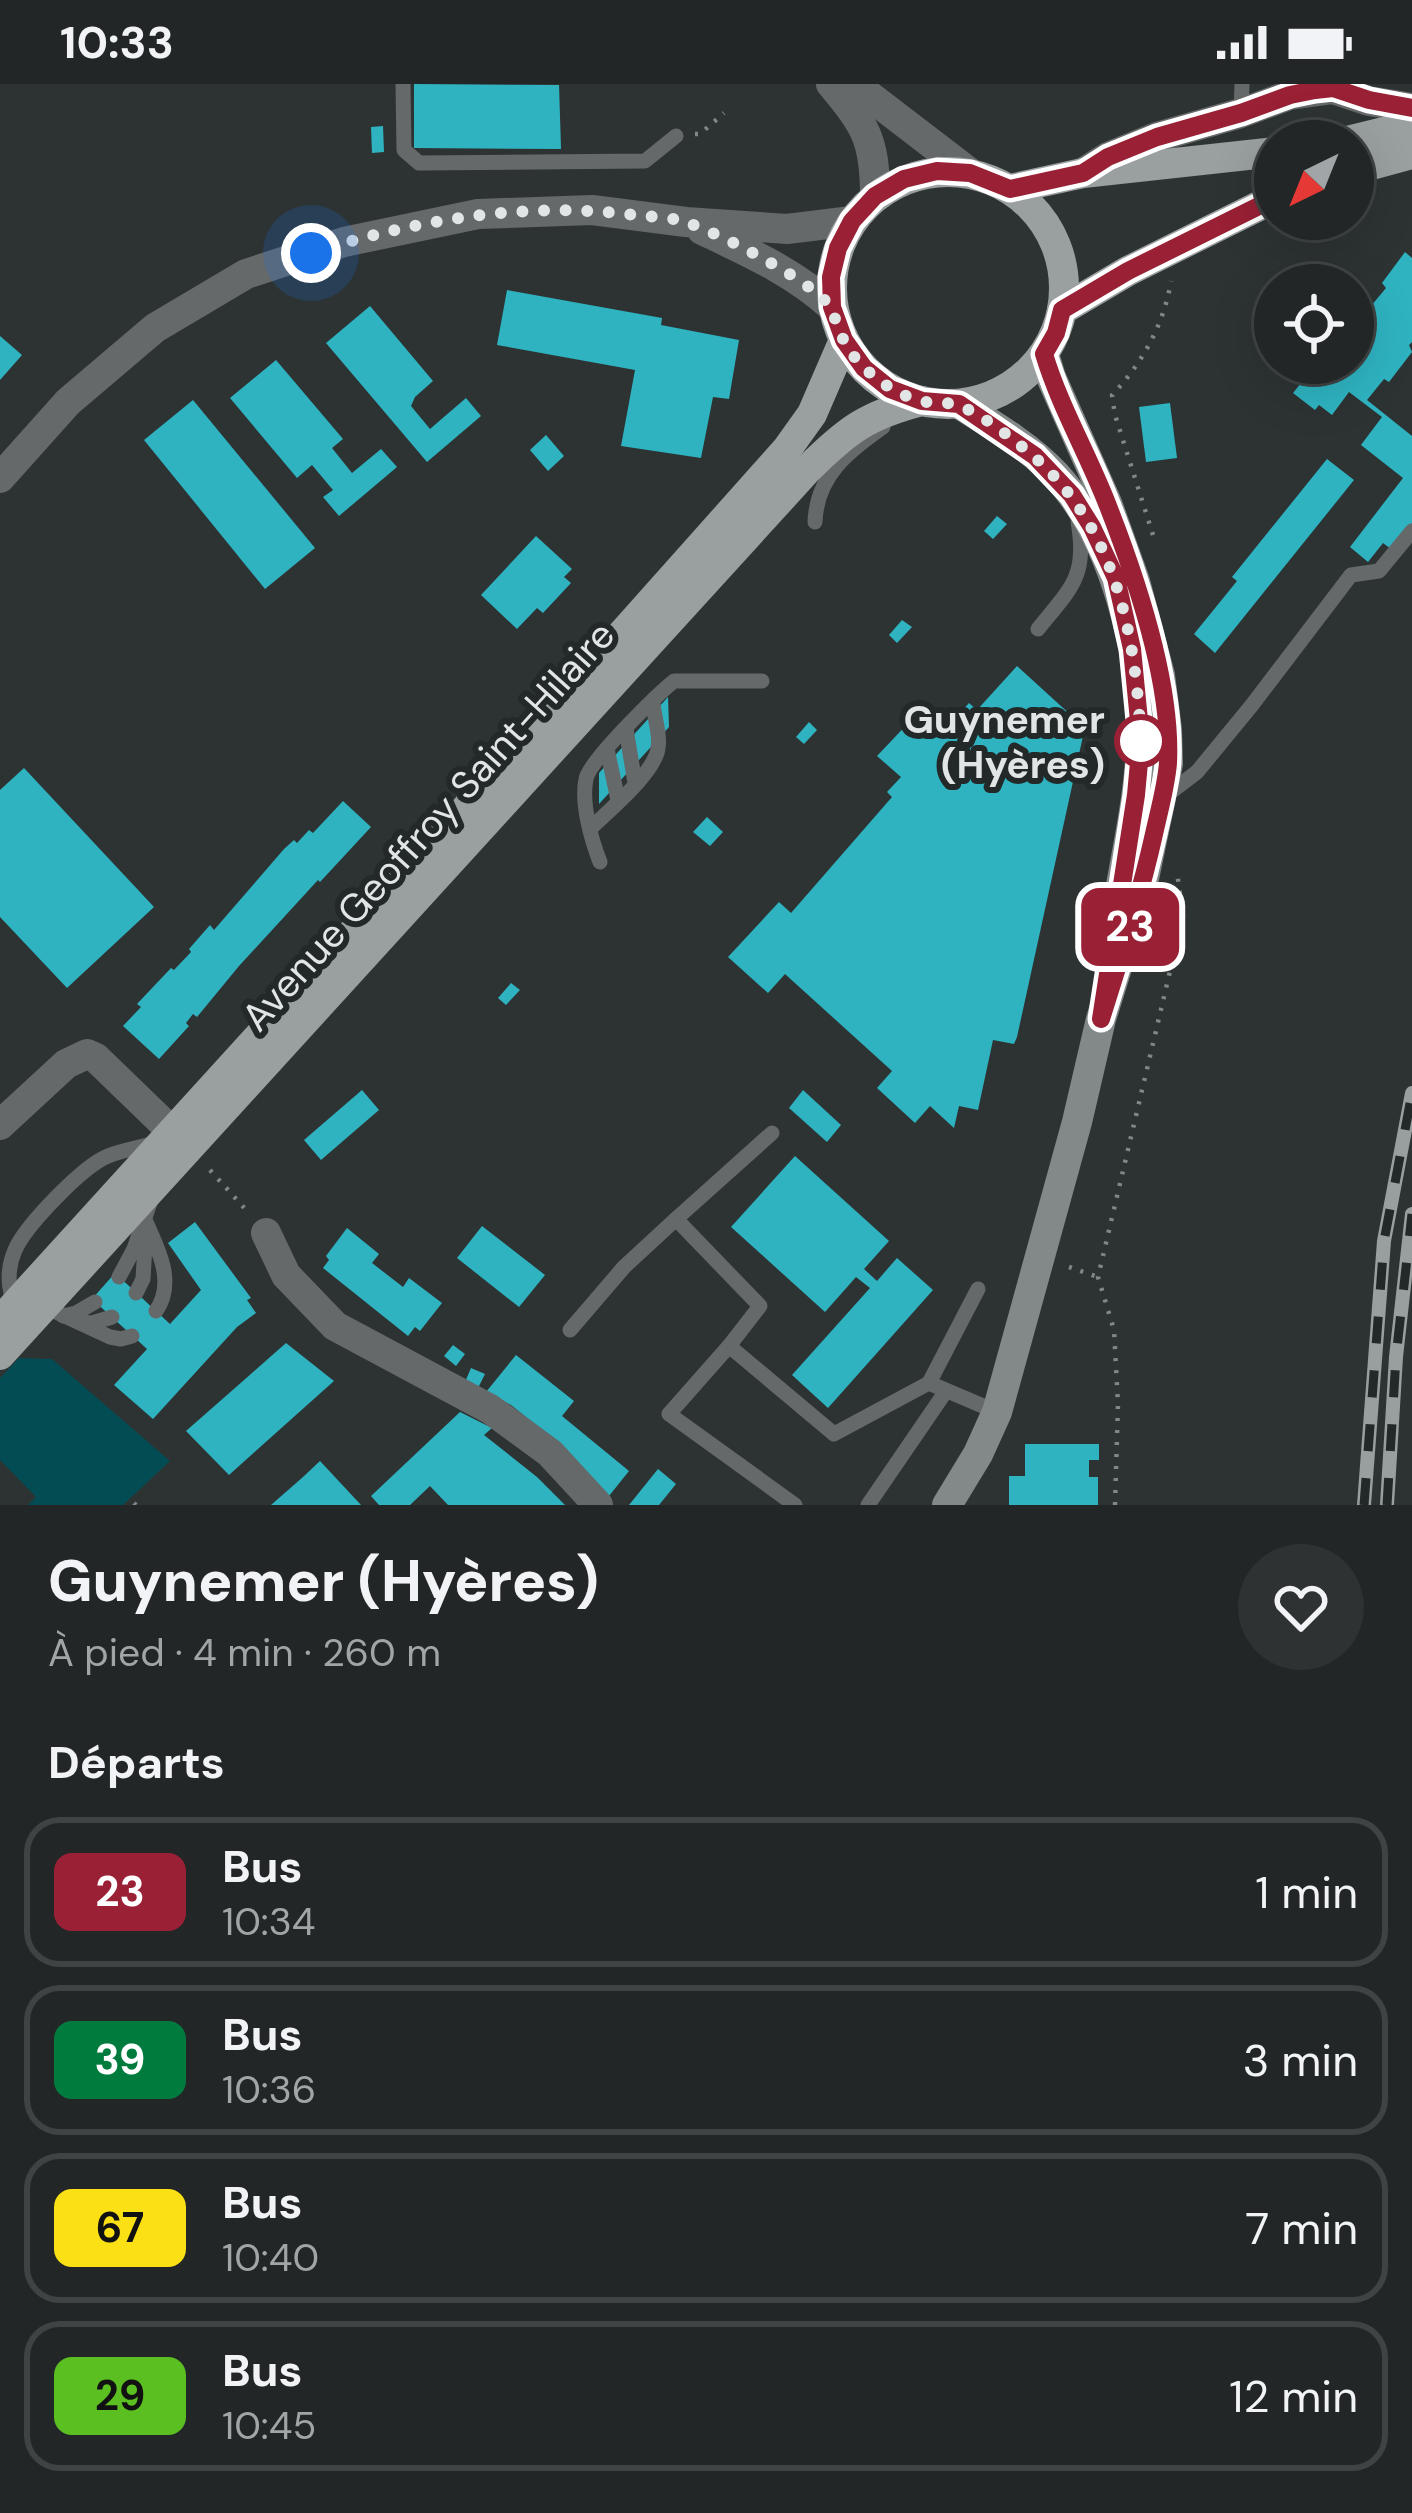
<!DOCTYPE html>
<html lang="fr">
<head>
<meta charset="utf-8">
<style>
	body { margin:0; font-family:"DM Sans",sans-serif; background:#2e3232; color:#f1f3f6; height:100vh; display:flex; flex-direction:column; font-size:45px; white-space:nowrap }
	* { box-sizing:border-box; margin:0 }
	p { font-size:39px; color:#a2a5a7 }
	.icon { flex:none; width:66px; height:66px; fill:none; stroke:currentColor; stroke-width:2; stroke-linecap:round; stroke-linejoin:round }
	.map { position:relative; height:1421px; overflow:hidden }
	.drawer { display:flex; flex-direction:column; background:#222626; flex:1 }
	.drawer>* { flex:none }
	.badge { padding:0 24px; border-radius:18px; font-size:42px; line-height:78px }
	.needle { width:78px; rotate:223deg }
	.tools { position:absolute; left:1254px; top:36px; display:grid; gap:24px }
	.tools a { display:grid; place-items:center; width:120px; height:120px; border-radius:50%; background:#222626; box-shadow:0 12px 48px #0002,0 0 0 3px #3f4343; font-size:60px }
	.you { position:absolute; width:60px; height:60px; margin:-30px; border:9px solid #fff; border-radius:50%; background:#1a73e8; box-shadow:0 0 0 18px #1a73e833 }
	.map>.badge { position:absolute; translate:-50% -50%; box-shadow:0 0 0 6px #fff }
	h2 { padding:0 48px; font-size:45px; line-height:108px }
	.round { display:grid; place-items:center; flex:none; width:126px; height:126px; border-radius:63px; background:#2e3232 }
	.head { display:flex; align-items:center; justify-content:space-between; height:204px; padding:0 48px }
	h1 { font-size:57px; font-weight:800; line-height:90px }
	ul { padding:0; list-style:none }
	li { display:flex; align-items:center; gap:36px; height:150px; margin:0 24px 18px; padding:0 24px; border:6px solid #3f4343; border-radius:36px }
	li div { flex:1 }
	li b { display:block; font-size:45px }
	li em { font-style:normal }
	li .badge { min-width:132px; font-weight:700; text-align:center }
	.status { display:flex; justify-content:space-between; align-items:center; height:84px; padding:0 60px; background:#222626; direction:ltr }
	.status svg { height:33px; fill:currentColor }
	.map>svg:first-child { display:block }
	.green { fill:#044c53 }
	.building { fill:#2fb3c1 }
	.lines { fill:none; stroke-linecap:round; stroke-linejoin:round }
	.path { stroke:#818686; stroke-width:4.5; stroke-dasharray:3 9; stroke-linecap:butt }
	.lane { stroke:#666969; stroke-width:15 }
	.street { stroke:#666969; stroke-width:30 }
	.secondary { stroke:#838888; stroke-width:30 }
	.primary { stroke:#9a9fa0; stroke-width:30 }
	.rail-casing { stroke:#999e9e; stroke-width:14 }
	.rail { stroke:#232929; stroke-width:9; stroke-dasharray:27; stroke-linecap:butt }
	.line-casing { stroke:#fff; stroke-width:27 }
	.line { stroke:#992035; stroke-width:18 }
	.walk { stroke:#e1e5e5; stroke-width:12; stroke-dasharray:0 21.6 }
	.stop-dot { fill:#fff; stroke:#992035; stroke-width:6 }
	.labels { text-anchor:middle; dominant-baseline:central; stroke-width:12; stroke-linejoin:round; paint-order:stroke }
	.stop-label { font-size:39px; font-weight:bold; fill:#e1e5e5; stroke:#232929; text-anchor:end }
	.street-label { font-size:39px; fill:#e1e5e5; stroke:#232929 }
</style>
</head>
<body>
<div class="status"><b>10:33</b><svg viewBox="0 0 49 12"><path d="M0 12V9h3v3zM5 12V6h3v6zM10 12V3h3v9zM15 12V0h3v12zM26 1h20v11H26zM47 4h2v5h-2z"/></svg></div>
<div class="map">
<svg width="1412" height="1421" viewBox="0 0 1412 1421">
	<rect width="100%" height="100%" fill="#2d3333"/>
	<!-- green -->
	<polygon class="green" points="19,1274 52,1275 170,1377 123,1421 28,1421 36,1413 0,1376 0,1294"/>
	<!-- building -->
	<g class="building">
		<polygon points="414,0 559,1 561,65 414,64"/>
		<polygon points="383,42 384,68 372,69 371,43"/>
		<polygon points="1405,168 1412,174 1412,258 1409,261 1412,268 1389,298 1384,295 1367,316 1412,352 1412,439 1391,465 1383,459 1368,478 1350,463 1403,394 1361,361 1382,333 1349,308 1332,331 1319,321 1315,326 1293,309 1317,279 1323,283 1326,279 1353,279 1353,233 1361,223 1366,228 1386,204 1382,199"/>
		<polygon points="507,206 662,234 661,241 739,256 729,315 713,313 701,374 621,362 635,286 497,261"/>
		<polygon points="370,222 433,297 415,313 411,322 430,345 466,314 481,332 427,378 326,259"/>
		<polygon points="0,252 22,271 0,296"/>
		<polygon points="276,276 343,355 332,364 352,389 381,365 397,383 339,432 323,413 333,406 312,381 297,394 230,314"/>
		<polygon points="193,316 315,464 265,505 144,356"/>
		<polygon points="1170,319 1177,374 1146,378 1139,323"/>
		<polygon points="546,351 564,372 548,387 530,366"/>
		<polygon points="1327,375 1354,396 1215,569 1194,550 1237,497 1232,493"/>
		<polygon points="997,432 1007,440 993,455 984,447"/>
		<polygon points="536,452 572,485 564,493 571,499 543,529 537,524 517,545 481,511"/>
		<polygon points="902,536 912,543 897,559 889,551"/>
		<polygon points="1017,582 1073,633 1068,638 1083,652 1017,953 1014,960 993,956 978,1026 959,1022 954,1044 930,1022 915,1039 877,1004 892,987 785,890 768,909 728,873 779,818 791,829 892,713 887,708 901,693 877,672 913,634 938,654 969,619 977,626"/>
		<polygon points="668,613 669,643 599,720 599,689"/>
		<polygon points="809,638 817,646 804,660 796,653"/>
		<polygon points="24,684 154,823 67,904 0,833 0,706"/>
		<polygon points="343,717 371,743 320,798 318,796 239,882 197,933 193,930 186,939 189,942 159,975 123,942 141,923 137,920 171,884 174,886 191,868 189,865 210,841 214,846 284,765 294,756 297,759 309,746 313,749"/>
		<polygon points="707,733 723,748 710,762 693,748"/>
		<polygon points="511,899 520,906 506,921 498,914"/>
		<polygon points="362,1006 379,1026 321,1076 304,1056"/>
		<polygon points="803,1006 841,1041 827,1058 789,1024"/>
		<polygon points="795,1072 889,1157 864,1185 877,1197 897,1174 933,1206 828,1324 792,1291 870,1204 856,1193 825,1228 731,1143"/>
		<polygon points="195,1138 251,1214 247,1216 256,1229 237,1243 153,1335 114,1301 147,1265 92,1215 115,1189 170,1240 201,1206 168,1159"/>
		<polygon points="482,1142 545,1191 519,1223 457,1174"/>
		<polygon points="347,1144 379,1170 372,1179 403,1203 409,1194 442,1219 420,1247 415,1243 408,1252 323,1184 329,1176 326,1172"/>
		<polygon points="286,1259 334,1297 229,1391 186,1347"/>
		<polygon points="453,1261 465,1270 456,1282 444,1272"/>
		<polygon points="516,1271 574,1317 562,1332 629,1387 609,1412 536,1341 511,1321 486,1308"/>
		<polygon points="471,1284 485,1290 478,1304 465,1298"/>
		<polygon points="460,1328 492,1344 484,1351 537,1393 565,1421 448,1421 430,1402 410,1421 379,1421 371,1412"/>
		<polygon points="1025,1360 1099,1360 1099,1376 1089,1376 1089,1393 1098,1393 1098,1421 1009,1421 1009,1392 1025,1392"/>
		<polygon points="320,1377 361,1421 271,1421 303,1393"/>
		<polygon points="658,1385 676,1400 659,1421 629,1421"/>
	</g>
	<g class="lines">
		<!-- path -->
		<g class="path">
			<polyline points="695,50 700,50 724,29"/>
			<path d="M1153,451L1115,331L1112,311C1142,280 1164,240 1171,197"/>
			<polyline points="210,1086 247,1127"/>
			<polyline points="1069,1183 1098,1193"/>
			<polyline points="134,1419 136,1421"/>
			<polyline points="1115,1421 1118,1320 1114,1246 1098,1193 1183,832 1177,788"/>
		</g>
		<!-- lane -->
		<g class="lane">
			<polyline points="403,0 404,66 419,79 645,77 676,52"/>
			<polyline points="1241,29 1242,0"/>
			<path d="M815,438C817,391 847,369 883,343"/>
			<path d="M1038,545C1070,505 1088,493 1078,438"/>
			<polyline points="626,645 635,699"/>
			<polyline points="607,665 618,716"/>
			<polyline points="1163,714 1197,688 1252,621 1351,491 1379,487 1412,447"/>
			<path d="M590,745C608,727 655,689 658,664C661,649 653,632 653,616"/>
			<path d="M600,778C591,755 581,719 586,695C589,677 658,610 674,597H762"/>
			<path d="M145,1136C158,1165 176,1198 156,1227"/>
			<polyline points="119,1193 134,1165 152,1113"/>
			<polyline points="136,1209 143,1195 146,1145"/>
			<polyline points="41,1221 110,1253 121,1255 132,1252"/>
			<path d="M16,1222C7,1205 7,1184 15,1166C26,1141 83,1082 108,1072C122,1066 139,1064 154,1059"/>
			<polyline points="63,1232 76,1229 95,1218"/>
			<polyline points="81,1238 92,1239 112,1233"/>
			<polyline points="570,1246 624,1183 676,1135"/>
			<polyline points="729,1262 760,1222 676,1135 772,1049"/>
			<polyline points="929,1299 978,1205"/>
			<polyline points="795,1421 669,1330 729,1262 834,1350 929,1299 997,1328"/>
			<polyline points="868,1421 946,1307"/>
		</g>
		<!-- street -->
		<g class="street">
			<path d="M831,0C866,42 875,56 875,112"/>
			<polyline points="848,0 867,10 970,89"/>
			<polyline points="1083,89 1108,73 1157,53 1241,29 1290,11 1333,5 1369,17 1412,24"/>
			<path d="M702,146C748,168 794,188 832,223"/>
			<polyline points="0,394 68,318 155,244 246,190 344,158 478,130 592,126 686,138 787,145 852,137"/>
			<polyline points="0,1041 66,980 87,970 96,974 188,1063"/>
			<polyline points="266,1149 286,1191 335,1242 490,1325 550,1369 598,1421"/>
		</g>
		<!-- secondary -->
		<g class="secondary">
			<path d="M959,320C993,341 1029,362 1056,391C1115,456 1144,573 1141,659C1139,724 1121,788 1113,852"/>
			<polyline points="947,1421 978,1370 997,1328 1077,1038 1101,935 1142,804 1168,680 1167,646 1160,591 1135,497 1107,419 1051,293 1044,270"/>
		</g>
		<!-- primary -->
		<g class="primary">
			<polyline points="1347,57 1412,41"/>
			<polyline points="1353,86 1412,70"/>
			<circle cx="948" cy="204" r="116"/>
			<polyline points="1010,105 1083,89 1275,68"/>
			<polyline points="1062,226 1128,187 1275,114"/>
			<polyline points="0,1237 501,686 787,365 812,330 844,256"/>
			<path d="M0,1271L807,386C847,346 867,331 922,317"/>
		</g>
		<!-- rail casing -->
		<g class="rail-casing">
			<g id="rail">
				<polyline points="1364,1421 1384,1157 1412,1009"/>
				<polyline points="1387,1421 1396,1273 1412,1130"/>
			</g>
		</g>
		<!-- rail -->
		<use href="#rail" class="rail"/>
	</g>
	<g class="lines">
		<!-- line casing -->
		<g class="line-casing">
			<path id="line" d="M1275,114L1128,187L1062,226L1056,249L1044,270C1060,323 1088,370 1108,422C1137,496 1172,599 1168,679C1166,703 1159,727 1154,750C1140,813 1120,874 1101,935L1136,711L1141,657L1132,565L1116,494L1092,443L1072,411L1035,372L959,320L922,317L890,305L864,284L844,256L832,223L831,193L838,164L852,137L875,112L904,95L937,87L970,89L1010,105L1083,89L1108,73L1157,53L1241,29L1290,11L1315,6L1333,4L1369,16L1412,24"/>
		</g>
		<!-- line -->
		<use href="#line" class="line"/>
		<!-- walk -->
		<path class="walk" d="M311,169C414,136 527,117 634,131C652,133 672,133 688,139C725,152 786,185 817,209C834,222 834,236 843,255C852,274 868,289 886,301C897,309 914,316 927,318C939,319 952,318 963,323C982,332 1000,345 1016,358C1114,431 1135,543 1141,657"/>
	</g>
	<!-- markers -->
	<circle class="stop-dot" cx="1141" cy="657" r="24"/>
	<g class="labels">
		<!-- stop labels -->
		<g class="stop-label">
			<text x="1105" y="635">Guynemer<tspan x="1105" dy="45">(Hyères)</tspan></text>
		</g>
		<!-- street labels -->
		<g class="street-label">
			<text transform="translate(428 742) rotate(-48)">Avenue Geoffroy Saint-Hilaire</text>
		</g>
	</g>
</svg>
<div class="tools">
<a><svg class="needle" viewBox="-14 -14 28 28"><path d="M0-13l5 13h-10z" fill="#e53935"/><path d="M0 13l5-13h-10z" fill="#a2a5a7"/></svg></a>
<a><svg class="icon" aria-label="locate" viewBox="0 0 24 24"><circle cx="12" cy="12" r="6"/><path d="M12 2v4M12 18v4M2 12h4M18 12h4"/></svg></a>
</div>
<div class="you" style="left:311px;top:169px"></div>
<b class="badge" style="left:1130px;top:843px;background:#992035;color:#fff">23</b>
</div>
<section class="drawer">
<div class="head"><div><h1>Guynemer (Hyères)</h1><p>À pied · 4 min · 260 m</p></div><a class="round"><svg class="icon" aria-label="heart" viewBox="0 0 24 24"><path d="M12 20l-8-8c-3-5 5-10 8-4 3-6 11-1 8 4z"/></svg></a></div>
<h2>Départs</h2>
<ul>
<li><span class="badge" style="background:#992035;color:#fff">23</span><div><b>Bus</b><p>10:34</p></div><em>1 min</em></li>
<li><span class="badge" style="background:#007b3e;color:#fff">39</span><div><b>Bus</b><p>10:36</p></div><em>3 min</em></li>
<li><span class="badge" style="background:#fce016;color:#111">67</span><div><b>Bus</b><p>10:40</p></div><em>7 min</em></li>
<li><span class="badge" style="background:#5bbf21;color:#111">29</span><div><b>Bus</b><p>10:45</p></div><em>12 min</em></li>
</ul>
</section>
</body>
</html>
